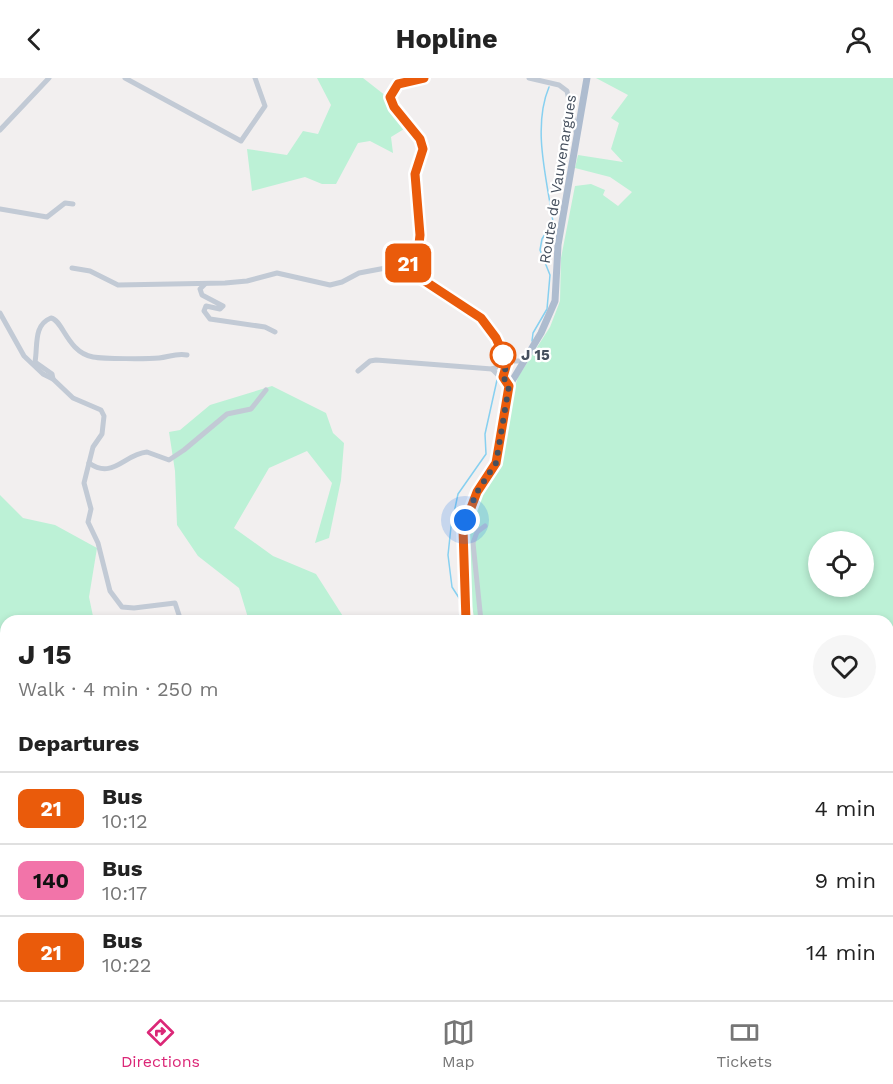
<!DOCTYPE html>
<html lang="en">
<head>
<meta charset="utf-8">
<style>
	body { margin:0; font-family:"Work Sans",sans-serif; background:#f6f6f6; color:#222; height:100vh; display:flex; flex-direction:column; font-size:22px; white-space:nowrap }
	* { box-sizing:border-box; margin:0 }
	p { font-size:20px; color:#767676 }
	.icon { flex:none; width:33px; height:33px; fill:none; stroke:currentColor; stroke-width:2; stroke-linecap:round; stroke-linejoin:round }
	.map { position:relative; flex:1; overflow:hidden }
	.drawer { position:absolute; left:0px; top:537px; width:894px; height:386px; display:flex; flex-direction:column; background:#fff; border-radius:18px 18px 0 0; box-shadow:0 3px 9px #0003 }
	.drawer>* { flex:none }
	.badge { padding:0 12px; border-radius:9px; font-size:21px; line-height:39px }
	.fabs { position:absolute; left:808px; top:453px; display:grid; gap:12px }
	.fabs a { display:grid; place-items:center; width:66px; height:66px; border-radius:50%; background:#fff; box-shadow:0 3px 9px #0003; font-size:30px }
	.you { position:absolute; width:30px; height:30px; margin:-15px; border:4px solid #fff; border-radius:50%; background:#1a73e8; box-shadow:0 0 0 9px #1a73e833 }
	.map>.badge { position:absolute; translate:-50% -50%; box-shadow:0 0 0 3px #fff }
	h2 { padding:0 18px; font-size:22px; line-height:54px }
	.round { display:grid; place-items:center; flex:none; width:63px; height:63px; border-radius:32px; background:#f6f6f6 }
	.overview { display:flex; align-items:center; justify-content:space-between; height:102px; padding:0 18px }
	h1 { font-size:28px; font-weight:700; line-height:45px }
	ul { padding:0; list-style:none }
	li { display:flex; align-items:center; gap:18px; height:72px; padding:0 18px; border-top:2px solid #e0e0e0 }
	li div { flex:1 }
	li b { display:block; font-size:22px }
	li em { font-style:normal }
	li .badge { min-width:66px; font-weight:700; text-align:center }
	header { display:flex; justify-content:space-between; align-items:center; height:78px; padding:0 18px; background:#fff; font-size:27px; font-weight:700 }
	.tab-bar { display:flex; justify-content:space-around; align-items:center; height:84px; border-top:2px solid #e0e0e0; background:#fff; font-size:16px; color:#767676 }
	.tab-bar a { display:grid; justify-items:center; gap:3px }
	.tab-bar .active { color:#db2777 }
	.map>svg:first-child { display:block }
	.green { fill:#bcf1d6; fill-rule:evenodd }
	.lines { fill:none; stroke-linecap:round; stroke-linejoin:round }
	.stream { stroke:#87d0f0; stroke-width:1.5 }
	.minor { stroke:#c2cad5; stroke-width:5 }
	.major { stroke:#aebccf; stroke-width:7 }
	.line-casing { stroke:#fff; stroke-width:14 }
	.line { stroke:#ea5b0b; stroke-width:9 }
	.walk { stroke:#46505e; stroke-width:6; stroke-dasharray:0 10.8 }
	.stop-dot { fill:#fff; stroke:#ea5b0b; stroke-width:3 }
	.labels { text-anchor:middle; dominant-baseline:central; stroke-width:4.5; stroke-linejoin:round; paint-order:stroke }
	.street-label { font-size:15px; fill:#46505e; stroke:#fff }
	.stop-label { font-size:15px; font-weight:bold; fill:#46505e; stroke:#fff; text-anchor:start }
</style>
</head>
<body>
<header><svg class="icon" aria-label="back" viewBox="0 0 24 24"><path d="M15 5l-7 7 7 7"/></svg>Hopline<svg class="icon" aria-label="person" viewBox="0 0 24 24"><circle cx="12" cy="8" r="4"/><path d="M4 21q1-7 8-7t8 7"/></svg></header>
<div class="map">
<svg width="893" height="922" viewBox="0 0 893 922">
	<rect width="100%" height="100%" fill="#f2efef"/>
	<!-- green -->
	<g class="green">
		<polygon points="317,0 363,0 386,18 409,48 391,59 393,75 370,63 358,65 336,106 322,106 305,99 252,113 247,71 287,77 303,53 318,56 331,27"/>
		<path d="M596,0H893V893L888,902V543H475L468,510L465,464L478,422L500,386L505,341L518,299L550,249L560,223L561,180L575,108L591,106L605,112L603,117L618,128L632,114L610,99L575,90L578,77L623,84L611,71L619,45L611,40L628,17ZM819,464H864V508H819Z"/>
		<polygon points="272,308 326,335 333,355 344,365 341,402 329,460 315,465 332,405 307,373 269,390 234,450 273,478 316,496 346,543 249,543 239,510 198,478 177,447 175,393 169,354 180,352 210,327"/>
		<polygon points="0,417 23,440 55,447 97,470 89,519 94,543 6,543 6,916 54,917 57,922 0,922"/>
		<polygon points="436,917 436,916 481,917 479,922 435,922"/>
	</g>
	<g class="lines">
		<!-- stream -->
		<g class="stream">
			<path d="M532,263L533,255L547,231L550,197L540,172L542,161L553,144C547,101 532,50 549,9"/>
			<polyline points="459,543 461,523 452,509 448,477 451,449 458,416 486,376 485,356 497,302"/>
			<polyline points="861,916 862,922"/>
		</g>
		<!-- minor -->
		<g class="minor">
			<polyline points="125,0 241,63 265,28 255,0"/>
			<polyline points="529,0 559,7 567,13 577,58"/>
			<polyline points="0,52 49,0"/>
			<polyline points="0,131 47,139 65,125 73,126"/>
			<polyline points="407,186 419,166 420,157 415,96 423,71 420,61 394,29 390,19 398,6 423,0"/>
			<polyline points="407,186 414,197 481,240 496,260 507,285 503,299"/>
			<polyline points="72,190 90,193 118,207 225,205 247,203 277,195 330,207 342,204 359,195 407,186"/>
			<polyline points="205,206 200,211 202,217 223,228 220,231 206,228 204,233 210,241 265,249 275,254"/>
			<polyline points="0,235 24,278 43,296 53,301 73,320 101,332 104,338 102,356 93,369 84,405 91,431 88,444 98,465 110,513 122,529 134,530 175,525 181,543"/>
			<polyline points="492,291 509,308"/>
			<polyline points="358,293 370,283 376,282 492,291 511,283 522,283"/>
			<path d="M53,301L52,296L35,284C38,268 33,247 51,240C63,242 67,274 93,279C104,281 148,281 159,280C169,279 176,275 187,277"/>
			<path d="M89,385C113,402 124,376 147,374L169,382L184,372L227,336L251,331L266,312"/>
			<polyline points="481,543 473,465 477,454 485,448"/>
			<polyline points="328,916 333,922"/>
			<polyline points="750,916 753,922"/>
			<polyline points="485,922 487,916"/>
		</g>
		<!-- major -->
		<g class="major">
			<polyline points="466,543 463,451 477,414 496,385 509,308 541,255 555,223 558,167 587,0"/>
			<polyline points="820,916 821,922"/>
		</g>
	</g>
	<g class="lines">
		<!-- line casing -->
		<g class="line-casing">
			<polyline id="line" points="424,0 398,6 390,19 394,29 420,61 423,71 415,96 420,157 419,166 407,186 414,196 481,240 496,260 507,285 503,299 509,308 496,385 477,414 463,451 466,543"/>
		</g>
		<!-- line -->
		<use href="#line" class="line"/>
		<!-- walk -->
		<polyline class="walk" points="465,442 477,414 496,385 509,308 503,299 507,285 503,277"/>
	</g>
	<!-- markers -->
	<circle class="stop-dot" cx="503" cy="277" r="12"/>
	<g class="labels">
		<!-- street labels -->
		<g class="street-label">
			<text transform="translate(558 101) rotate(-81)">Route de Vauvenargues</text>
		</g>
		<!-- stop labels -->
		<g class="stop-label">
			<text x="521" y="277">J 15</text>
		</g>
	</g>
</svg>
<div class="fabs">
<a><svg class="icon" aria-label="locate" viewBox="0 0 24 24"><circle cx="12" cy="12" r="6"/><path d="M12 2v4M12 18v4M2 12h4M18 12h4"/></svg></a>
</div>
<div class="you" style="left:465px;top:442px"></div>
<b class="badge" style="left:408px;top:185px;background:#ea5b0b;color:#fff">21</b>
<section class="drawer">
<div class="overview"><div><h1>J 15</h1><p>Walk · 4 min · 250 m</p></div><a class="round"><svg class="icon" aria-label="heart" viewBox="0 0 24 24"><path d="M12 20l-8-8c-3-5 5-10 8-4 3-6 11-1 8 4z"/></svg></a></div>
<h2>Departures</h2>
<ul>
<li><span class="badge" style="background:#ea5b0b;color:#fff">21</span><div><b>Bus</b><p>10:12</p></div><em>4 min</em></li>
<li><span class="badge" style="background:#f274a9;color:#111">140</span><div><b>Bus</b><p>10:17</p></div><em>9 min</em></li>
<li><span class="badge" style="background:#ea5b0b;color:#fff">21</span><div><b>Bus</b><p>10:22</p></div><em>14 min</em></li>
</ul>
</section>
</div>
<nav class="tab-bar">
<a class="active"><svg class="icon" aria-label="directions" viewBox="0 0 24 24"><path d="M12 3l9 9-9 9-9-9zM9 14v-3h6M13 9l2 2-2 2"/></svg>Directions</a>
<a><svg class="icon" aria-label="map" viewBox="0 0 24 24"><path d="M3 6l6-2 6 2 6-2v14l-6 2-6-2-6 2zM9 4v14M15 6v14"/></svg>Map</a>
<a><svg class="icon" aria-label="tickets" viewBox="0 0 24 24"><path d="M3 7h18v10H3zM15 7v10"/></svg>Tickets</a>
</nav>
</body>
</html>
